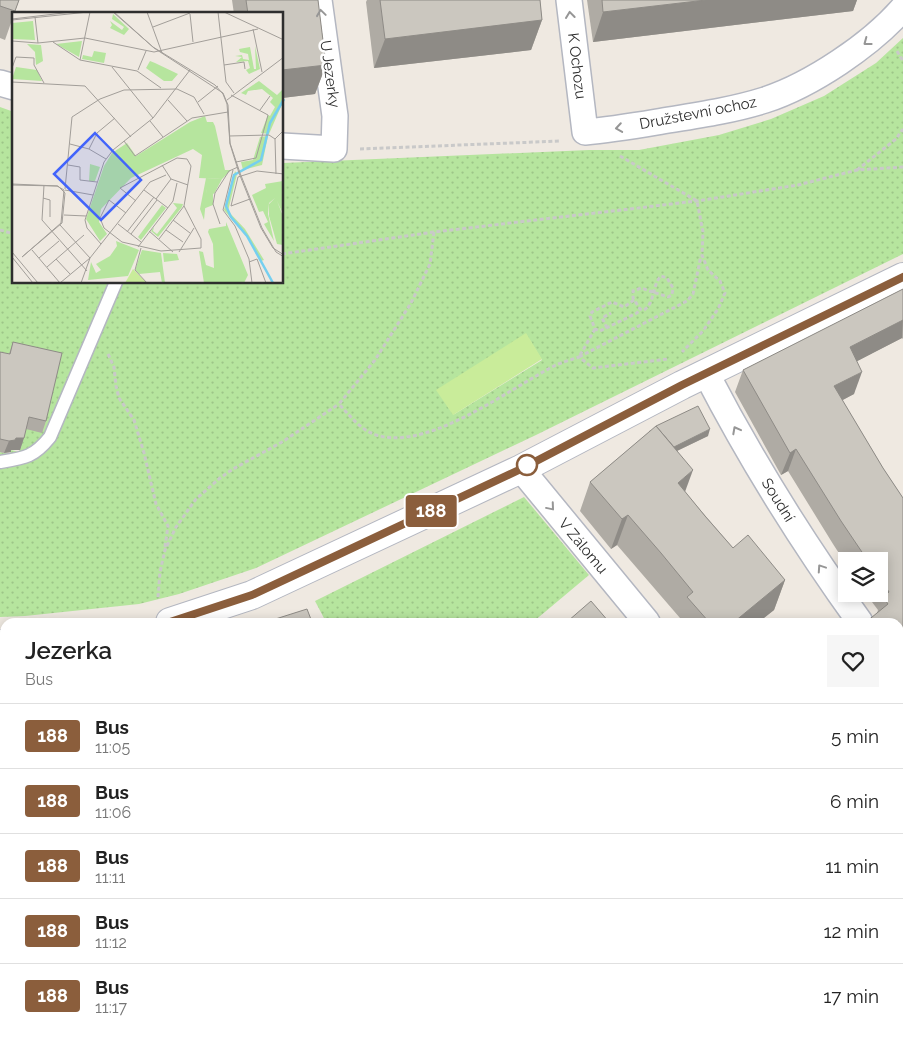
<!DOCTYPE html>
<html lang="en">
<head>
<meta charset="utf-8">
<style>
	body { margin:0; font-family:Raleway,sans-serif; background:#f6f6f6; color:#222; height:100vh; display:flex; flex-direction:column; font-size:19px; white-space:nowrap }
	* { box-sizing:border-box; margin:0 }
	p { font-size:16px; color:#767676 }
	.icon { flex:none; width:28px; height:28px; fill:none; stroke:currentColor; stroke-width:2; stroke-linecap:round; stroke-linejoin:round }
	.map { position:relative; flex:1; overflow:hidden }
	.panel { position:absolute; left:0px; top:618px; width:904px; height:421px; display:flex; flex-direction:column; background:#fff; border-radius:15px 15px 0 0; box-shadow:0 2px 12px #0003 }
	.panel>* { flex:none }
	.badge { padding:0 10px; border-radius:4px; font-size:18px; line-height:32px }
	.tools { position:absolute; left:838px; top:552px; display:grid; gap:10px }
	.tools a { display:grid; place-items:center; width:50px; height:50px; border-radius:0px; background:#fff; box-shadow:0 2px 12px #0003; font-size:25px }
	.map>.badge { position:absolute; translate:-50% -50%; box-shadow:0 0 0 2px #fff }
	.round { display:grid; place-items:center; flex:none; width:52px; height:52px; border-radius:0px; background:#f6f6f6 }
	.overview { display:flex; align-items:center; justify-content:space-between; height:85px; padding:0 25px }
	h1 { font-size:24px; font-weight:600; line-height:38px }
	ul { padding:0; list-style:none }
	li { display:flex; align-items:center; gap:15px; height:65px; padding:0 25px; border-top:1px solid #e0e0e0 }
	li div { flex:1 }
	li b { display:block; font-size:19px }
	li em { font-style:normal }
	li .badge { min-width:55px; font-weight:700; text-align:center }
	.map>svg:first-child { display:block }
	.industrial { fill:url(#industrial-furrows) }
	.grass { fill:url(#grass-dots); fill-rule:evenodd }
	.pitch { fill:#c9ec9a }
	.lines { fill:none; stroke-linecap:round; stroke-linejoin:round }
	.service-casing { stroke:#b4b7c1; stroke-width:15 }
	.minor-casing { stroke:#b4b7c1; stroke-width:28 }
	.tertiary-casing { stroke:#b4b7c1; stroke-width:30 }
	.path { stroke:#c9c9c9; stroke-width:3; stroke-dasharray:4 2.5; stroke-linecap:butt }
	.service { stroke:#fff; stroke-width:12 }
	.minor { stroke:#fff; stroke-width:25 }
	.tertiary { stroke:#fff; stroke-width:28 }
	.wall { fill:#afaba4 }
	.shaded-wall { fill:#8e8b86 }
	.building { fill:#cbc7bf; stroke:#8e8b86 }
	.oneway { stroke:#969696 }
	.line-casing { stroke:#fff; stroke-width:11 }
	.line { stroke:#8b5e3c; stroke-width:8 }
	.stop-dot { fill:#fff; stroke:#8b5e3c; stroke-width:2.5 }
	.labels { text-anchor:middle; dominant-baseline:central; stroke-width:5; stroke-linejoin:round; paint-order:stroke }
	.street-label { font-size:15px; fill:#2e2e2e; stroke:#fff }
	.inset-river { fill:none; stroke:#75cff0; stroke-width:2.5 }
	.inset-road { fill:none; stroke:#a29e99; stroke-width:1 }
	.view { fill:#4264fb; fill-opacity:0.15; stroke:#4264fb; stroke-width:2.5 }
	.inset-edge { fill:none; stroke:#2e2e2e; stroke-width:2.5 }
</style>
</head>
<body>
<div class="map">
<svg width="903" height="1038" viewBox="0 0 903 1038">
	<defs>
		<pattern id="industrial-furrows" width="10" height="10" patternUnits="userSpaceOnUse" patternTransform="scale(1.25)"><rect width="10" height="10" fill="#e3e1e8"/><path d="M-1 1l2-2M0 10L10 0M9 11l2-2" fill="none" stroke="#c3c1c7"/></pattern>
		<pattern id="grass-dots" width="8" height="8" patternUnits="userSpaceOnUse" patternTransform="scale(1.25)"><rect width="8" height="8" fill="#b6e59e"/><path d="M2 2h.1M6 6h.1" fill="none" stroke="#9dc588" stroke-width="1.8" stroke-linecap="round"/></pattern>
	</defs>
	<rect width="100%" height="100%" fill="#efe9e1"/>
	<!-- industrial -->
	<polygon class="industrial" points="903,835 903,1038 623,1038 628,1034 899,1034 899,838"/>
	<!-- grass -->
	<g class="grass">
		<path d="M903,38V254L536,435L256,568L179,594L139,604L25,616L0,617V452L10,454L11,450L19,452L25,429L0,365V107L14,112V282H282L283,163L589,150H639L719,135L771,119L824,96L876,63ZM526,334L542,360L453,415Z"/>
		<polygon points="524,497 589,575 533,622 326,622 315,601"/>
	</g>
	<!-- pitch -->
	<polygon class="pitch" points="526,333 542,359 453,415 436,390"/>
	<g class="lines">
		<!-- service casing -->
		<g class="service-casing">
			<path id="service" d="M0,462C25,458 34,457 50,437L116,282"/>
		</g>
		<!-- minor casing -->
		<g class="minor-casing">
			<g id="minor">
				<path d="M569,0L585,132C609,130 633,126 657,122C693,116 730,111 765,100C811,85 871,45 903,8"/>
				<polyline points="0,83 14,87"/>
				<polyline points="282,146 334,149 335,116 319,0"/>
				<path d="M706,373C751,460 803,543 860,622"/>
				<polyline points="521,469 647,622"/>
				<polyline points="899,784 903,780"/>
				<polyline points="0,1013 5,1012"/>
				<polyline points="284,1034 286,1038"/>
				<polyline points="586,1038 591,1034"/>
			</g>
		</g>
		<!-- tertiary casing -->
		<g class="tertiary-casing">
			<g id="tertiary">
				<polyline points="170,622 252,595 521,469 682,385 903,277"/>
				<polyline points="0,644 5,644"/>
			</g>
		</g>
		<!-- path -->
		<g class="path">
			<polyline points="897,51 903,61"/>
			<polyline points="360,149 561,141"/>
			<polyline points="620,156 697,201 703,232 702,255 708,270 720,281 725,293 718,309 703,331 682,352"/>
			<polyline points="857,170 896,139 903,129"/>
			<polyline points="0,230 14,234"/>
			<path d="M434,232L430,264L411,303L375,360L339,404C351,417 362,432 380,436C431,449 509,389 554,366C562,362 571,360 579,357L593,368L668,359"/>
			<polyline points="282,254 434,232 697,201 798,185 857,170 903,167"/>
			<path d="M653,292L641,288L633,291V298L640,309L644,310C655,303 652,285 661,276L667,278L673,288L672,295L668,297L653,292"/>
			<polyline points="634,300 624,307 612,302 592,312 590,316 595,329 600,331 637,313 640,309"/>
			<polyline points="607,328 602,318 611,313"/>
			<polyline points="595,329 579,357 687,301 693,294 701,256"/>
			<polyline points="108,354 114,367 116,386 119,398 134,420 144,453 156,504 168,526 165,547"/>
			<polyline points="158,597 160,572 165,550 176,527 196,499 220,478 233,469 282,442 339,404"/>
		</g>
		<!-- service -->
		<use href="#service" class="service"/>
		<!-- minor -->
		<use href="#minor" class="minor"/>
		<!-- tertiary -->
		<use href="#tertiary" class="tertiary"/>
	</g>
	<!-- wall -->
	<g class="wall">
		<polygon points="0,0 19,0 5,40 0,38"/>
		<polygon points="232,0 318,0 326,65 315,94 282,98 282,14 234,14"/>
		<polygon points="367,0 540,0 542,20 531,50 374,68 366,2"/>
		<polygon points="587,0 857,0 853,11 593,42"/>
		<polygon points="903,289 903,339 902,338 857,361 854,394 842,400 883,468 903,498 903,661 899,660 899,622 877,613 878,610 866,594 879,594 879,561 846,561 846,564 833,544 788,471 781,475 735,392 743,370"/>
		<polygon points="13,342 46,421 42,433 26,429 20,450 11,450 11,452 4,453 0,452 0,352 9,354"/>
		<polygon points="650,430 708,436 677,451 685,492 733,548 785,580 774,610 759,622 678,622 680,618 617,545 611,549 580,511 590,482 649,432"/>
		<polygon points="903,975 903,1016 899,1010 899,978"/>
		<polygon points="123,1034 221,1034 223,1038 124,1038 123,1036"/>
		<polygon points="324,1034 478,1034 476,1038 327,1038"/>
	</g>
	<!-- shaded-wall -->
	<g class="shaded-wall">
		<polygon points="706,0 857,0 853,11 593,42 603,12"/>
		<polygon points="542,20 531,50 374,68 385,39"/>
		<polygon points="326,65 315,94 282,98 282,70"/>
		<polygon points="903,320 902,338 842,369 850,347"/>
		<polygon points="862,372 854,394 826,409 834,386"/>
		<polygon points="710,429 708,436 660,459 662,453"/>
		<polygon points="16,438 24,438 20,450 11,450 11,452 4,453 9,441"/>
		<polygon points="796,449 788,471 781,475 790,453"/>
		<polygon points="693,470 682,500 678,483"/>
		<polygon points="628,515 617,545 611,549 622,519"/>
		<polygon points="785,580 774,610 759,622 734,622"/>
		<polygon points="903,638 903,661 899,660 899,640"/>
		<polygon points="903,703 903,718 899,722 899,706"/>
		<rect x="0" y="734" width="5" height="17"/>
		<polygon points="903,884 903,898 899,901 899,887"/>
		<rect x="0" y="965" width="5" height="6"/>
		<polygon points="472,1034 478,1034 476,1038 467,1038"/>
		<polygon points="749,1034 759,1034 757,1035 756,1038 743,1038"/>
	</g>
	<!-- building -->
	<g class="building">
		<polygon points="0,0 19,0 15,11 0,6"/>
		<polygon points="246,0 318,0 326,65 282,70 282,14 248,14"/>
		<polygon points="380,0 540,0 542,20 385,39"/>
		<polygon points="602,0 706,0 603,12"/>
		<polygon points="903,289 903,320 850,347 862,372 834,386 883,468 903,498 903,638 899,640 899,622 866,622 888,604 883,597 889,592 879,577 879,561 868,561 841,521 796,449 790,453 743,370"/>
		<polygon points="13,342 62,353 46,421 29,417 24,438 16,438 15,440 9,441 0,439 0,352 10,354"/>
		<polygon points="698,406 710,429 674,447 656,426"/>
		<polygon points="656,426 693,470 678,483 705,516 733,548 748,535 785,580 734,622 709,622 687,597 693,592 661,553 628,515 622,519 590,482"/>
		<polygon points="591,601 609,622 570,622 568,621"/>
		<polygon points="307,609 312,622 266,622"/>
		<polygon points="899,663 900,666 903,668 903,703 899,706"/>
		<rect x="0" y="704" width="5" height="30"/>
		<polygon points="903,847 903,884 899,887 899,851"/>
		<polygon points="5,921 5,965 0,965 0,922"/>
		<polygon points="903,975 903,998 899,992 899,978"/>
		<polygon points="80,1034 82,1034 83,1038 68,1038"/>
		<polygon points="132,1034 221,1034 223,1038 134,1038"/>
		<polygon points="348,1034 472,1034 467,1038 351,1038"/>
		<polygon points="630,1034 749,1034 743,1038 624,1038"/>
	</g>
	<!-- one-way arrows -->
	<defs><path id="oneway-chevron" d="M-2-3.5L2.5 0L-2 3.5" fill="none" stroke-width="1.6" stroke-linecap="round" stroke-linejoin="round" transform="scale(1.25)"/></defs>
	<g class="oneway">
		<use href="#oneway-chevron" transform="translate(321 13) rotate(-98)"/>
		<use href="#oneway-chevron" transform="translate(570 15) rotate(-97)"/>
		<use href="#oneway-chevron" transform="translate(867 42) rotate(143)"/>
		<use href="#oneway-chevron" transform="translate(619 128) rotate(171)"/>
		<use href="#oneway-chevron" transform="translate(736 430) rotate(-118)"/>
		<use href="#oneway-chevron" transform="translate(551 507) rotate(50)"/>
		<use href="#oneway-chevron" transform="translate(821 568) rotate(-124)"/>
	</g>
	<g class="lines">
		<!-- line casing -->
		<g class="line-casing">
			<polyline id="line" points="170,622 252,595 521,469 682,385 903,277"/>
		</g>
		<!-- line -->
		<use href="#line" class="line"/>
	</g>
	<!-- markers -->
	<circle class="stop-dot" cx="527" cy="465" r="10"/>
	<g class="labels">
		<!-- street labels -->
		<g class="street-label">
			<text transform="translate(577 66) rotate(83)">K Ochozu</text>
			<text transform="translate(330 74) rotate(82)">U Jezerky</text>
			<text transform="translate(698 113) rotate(-11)">Družstevní ochoz</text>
			<text transform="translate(778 500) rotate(58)">Soudní</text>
			<text transform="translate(583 546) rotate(50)">V Zálomu</text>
		</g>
	</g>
	<!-- overview -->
	<g transform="translate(12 12)">
		<rect width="271" height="271" fill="#efe9e1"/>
		<path d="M101,2L117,17L112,23L98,16L100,13L98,9L110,18L112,15L100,7ZM21,9L23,28L0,27V11ZM70,29L67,45L44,32ZM15,32L29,33L31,49L24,53L23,40ZM243,34L248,57L237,62L234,58L238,56L236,49L224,50L230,45L223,44L230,43L231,47L237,48L236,42L228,40L227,37L238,35L242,57H244ZM82,39L94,41L92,51L70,47L71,43L80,45ZM138,49L143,51L166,62L160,69H152L134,56ZM4,55L25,58L30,69L0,67ZM247,69L265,83L271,77V90L257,122L249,121L256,103L258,104L263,95L258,90L261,86L250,77L236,79L234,83L229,81ZM193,104L195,110H201L203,114L213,158H219L210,167L187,166L190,143L181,137L119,166L89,197L87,210L95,222L88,229L74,207L92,154L100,141L115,131L124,144L178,110ZM256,124L250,153L231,158L229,150L241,148L248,125ZM78,152L88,155L83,169H77ZM223,159L225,162L216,199L233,217L252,248L249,249L239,230L212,198ZM214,210L236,263L232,271H192L187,239L191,240L194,253L202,256L201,232L196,220L197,217L214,214ZM104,229L127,238L116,264L76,268L79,250L84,261L89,258L84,252L98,244L105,234ZM130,238L149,241L153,271H150L148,260L127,262L123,258ZM151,241L165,242L167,248L152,250Z" fill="#b6e59e"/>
		<path d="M194,166L210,167L202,182L195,177L192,208L188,197ZM271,169V202L265,189L271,204V233L265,232L257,204V192L263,186L257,191L256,202L262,229L252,212L256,210L251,199L247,200L240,183L254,176L253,172Z" fill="#b6e59e"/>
		<path d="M195,176H201V193L191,197ZM161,191L171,192L170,195L146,225L139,219L142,215L141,219L145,222L165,196ZM150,193L154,196L129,228L126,225Z" fill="#b6e59e"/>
		<path d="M121,257L135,271H113Z" fill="#c9ec9a"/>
		<path class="inset-river" d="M261,271L235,224L219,205L214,194L222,163L249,148L258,111L272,87"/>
		<path class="inset-road" d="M101,0L141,35L203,73L211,82L215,92L218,132L227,161L249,216L261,236L272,243M102,0L142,36L211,81L216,93L218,131L228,161L250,216L264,240L272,245M135,0L150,41M206,0L214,70L222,81M212,0L272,28M178,2L181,30M23,5L26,31M0,7L60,0M0,8L76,0M141,15L178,1M241,17L250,60M0,29L26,31L73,26L142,40L246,17M41,30L68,48L125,59L149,76M68,48L78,0M212,53L232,50L233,57M100,55L141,106M0,56L4,45L22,46V53L32,71M126,58L134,39M0,70L73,74L119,125M219,83L256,103L244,146L224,150M156,88L175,109M215,88L272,45M186,90L206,74M248,98L258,84M138,109L151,125M217,124L257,123L263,127M112,129L123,144L180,106L216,100M58,132L77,137L94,147M77,137L85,121L103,106M56,153L68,155V168L85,170M150,153L159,167L176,173M221,158L211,198L223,214L237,247L240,271M264,162L263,127L272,118M0,172L46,174L53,181L50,211L10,245M0,173L45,174L52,178M32,173L30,208L75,259M53,177L60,105L88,87L112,78L165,77L182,85L192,102M53,178L81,183M132,178L156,196M31,186L38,188V205M144,187L159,167M238,187L219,194L226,165L245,159L272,162M114,201L97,188L88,206L92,216L110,230L149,239L189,236V227L172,194L179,154L175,147L165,146L108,176L124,189M52,203L74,204M161,208L178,221M106,212L129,230M208,212L201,192L203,181L217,159L226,155M154,218L171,230M137,219L161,240M115,220L142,185M119,222L145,188M147,227L172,194M89,232L75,216L73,208L92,150L101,138L141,106L178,58M126,235L161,189L165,171M129,236L123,258L135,271M20,238L48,271L78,246L48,213M0,240L26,271M167,240L182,216M0,245L21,271M10,245L49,211L52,178M27,246L47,229M44,247L58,262M237,250L245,247L254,271M35,255L72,223M69,271L78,246L138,170L154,163"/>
		<path class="view" d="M83,121L129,168L89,208L42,162Z"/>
		<rect width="271" height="271" class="inset-edge"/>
	</g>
</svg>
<div class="tools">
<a><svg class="icon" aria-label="layers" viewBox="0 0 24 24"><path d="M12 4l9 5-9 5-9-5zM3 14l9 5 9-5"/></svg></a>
</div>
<b class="badge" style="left:431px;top:511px;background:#8b5e3c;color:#fff">188</b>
<section class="panel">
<div class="overview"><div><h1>Jezerka</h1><p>Bus</p></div><a class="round"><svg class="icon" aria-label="heart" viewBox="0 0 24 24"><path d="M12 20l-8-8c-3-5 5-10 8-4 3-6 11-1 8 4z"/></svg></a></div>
<ul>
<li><span class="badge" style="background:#8b5e3c;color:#fff">188</span><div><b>Bus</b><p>11:05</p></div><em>5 min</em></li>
<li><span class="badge" style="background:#8b5e3c;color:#fff">188</span><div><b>Bus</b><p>11:06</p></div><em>6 min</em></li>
<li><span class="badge" style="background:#8b5e3c;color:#fff">188</span><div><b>Bus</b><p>11:11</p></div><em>11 min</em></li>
<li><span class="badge" style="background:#8b5e3c;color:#fff">188</span><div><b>Bus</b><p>11:12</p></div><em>12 min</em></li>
<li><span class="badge" style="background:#8b5e3c;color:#fff">188</span><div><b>Bus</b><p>11:17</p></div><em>17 min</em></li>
</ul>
</section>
</div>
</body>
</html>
